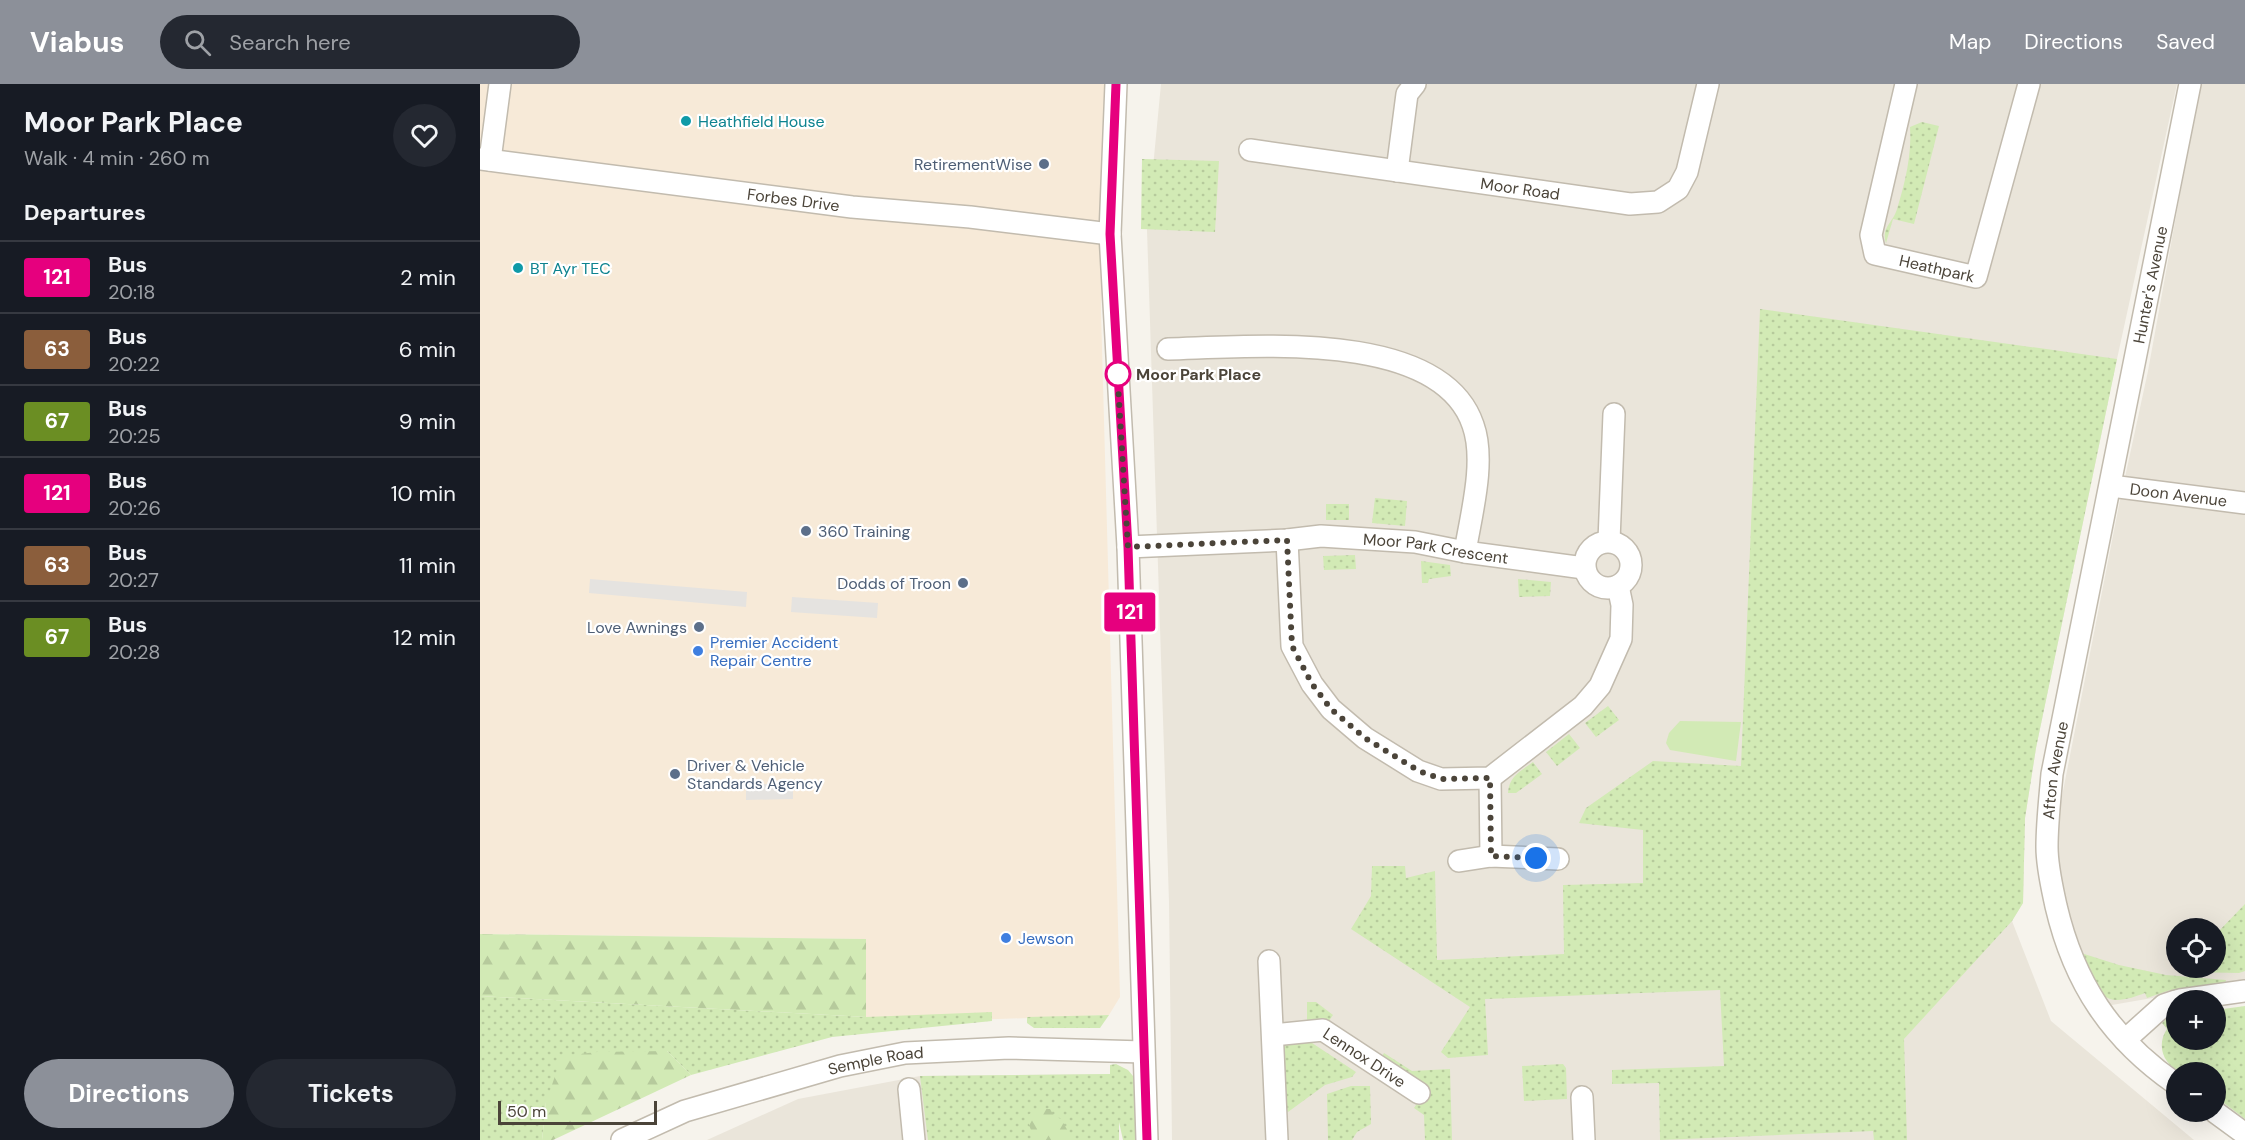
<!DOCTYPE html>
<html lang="en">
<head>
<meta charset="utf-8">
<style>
	body { margin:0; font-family:"DM Sans",sans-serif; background:#242831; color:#f1f3f6; height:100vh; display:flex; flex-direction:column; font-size:22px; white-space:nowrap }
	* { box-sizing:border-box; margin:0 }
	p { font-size:20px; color:#9ea1a6 }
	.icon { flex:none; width:33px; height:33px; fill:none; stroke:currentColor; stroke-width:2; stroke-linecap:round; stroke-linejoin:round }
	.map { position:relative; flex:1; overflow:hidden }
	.details { display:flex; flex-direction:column; background:#171b24; width:480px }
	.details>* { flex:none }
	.badge { padding:0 12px; border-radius:4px; font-size:21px; line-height:39px }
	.tools { position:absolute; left:1686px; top:834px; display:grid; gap:12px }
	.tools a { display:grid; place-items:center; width:60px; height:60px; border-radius:50%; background:#171b24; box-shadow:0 6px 24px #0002; font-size:30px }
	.scale { position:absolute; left:18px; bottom:15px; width:159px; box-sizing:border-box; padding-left:6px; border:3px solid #4b4439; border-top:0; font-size:16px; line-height:21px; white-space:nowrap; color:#4b4439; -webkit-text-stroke:4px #fff; paint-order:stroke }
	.you { position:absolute; width:30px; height:30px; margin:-15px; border:4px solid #fff; border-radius:50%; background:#1a73e8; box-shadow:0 0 0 9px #1a73e833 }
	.map>.badge { position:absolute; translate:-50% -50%; box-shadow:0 0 0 3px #fff }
	h2 { padding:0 24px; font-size:22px; line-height:54px }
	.round { display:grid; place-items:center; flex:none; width:63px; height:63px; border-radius:32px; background:#242831 }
	.summary { display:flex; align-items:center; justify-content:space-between; height:102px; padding:0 24px }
	h1 { font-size:28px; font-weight:700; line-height:45px }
	.button { display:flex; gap:12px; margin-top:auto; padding:12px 24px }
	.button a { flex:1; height:69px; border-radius:36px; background:#8c9099; color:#fff; font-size:24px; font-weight:700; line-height:69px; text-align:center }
	.button a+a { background:#242831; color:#f1f3f6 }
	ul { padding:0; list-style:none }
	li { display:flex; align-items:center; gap:18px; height:72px; padding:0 24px; border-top:2px solid #363941 }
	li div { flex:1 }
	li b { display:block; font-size:22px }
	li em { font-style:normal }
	li .badge { min-width:66px; font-weight:700; text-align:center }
	header { display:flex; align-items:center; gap:36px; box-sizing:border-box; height:84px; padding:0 30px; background:#8c9099; color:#fff }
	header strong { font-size:28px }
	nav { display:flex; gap:33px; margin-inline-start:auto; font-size:21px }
	.search { width:420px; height:54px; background:#242831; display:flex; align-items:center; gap:15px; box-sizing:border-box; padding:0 21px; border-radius:33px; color:#9ea1a6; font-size:22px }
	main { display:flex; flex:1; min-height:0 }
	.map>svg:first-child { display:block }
	.residential { fill:#eae5da; fill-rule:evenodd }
	.commercial { fill:#f7ead8 }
	.grass { fill:url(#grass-dots) }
	.forest { fill:url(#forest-firs) }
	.park { fill:#d2eab5 }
	.parking { fill:#e5e3e0 }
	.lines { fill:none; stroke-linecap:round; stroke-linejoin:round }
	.minor-casing { stroke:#c2bbae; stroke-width:24 }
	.minor { stroke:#fff; stroke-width:21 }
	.line-casing { stroke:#fff; stroke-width:14 }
	.line { stroke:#e6007e; stroke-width:9 }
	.walk { stroke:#4b4439; stroke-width:6; stroke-dasharray:0 10.8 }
	.culture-dot { fill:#0f9aa8; stroke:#fff; stroke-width:2 }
	.service-dot { fill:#5c6f8a; stroke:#fff; stroke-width:2 }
	.stop-dot { fill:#fff; stroke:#e6007e; stroke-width:3 }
	.shop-dot { fill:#3f7fe0; stroke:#fff; stroke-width:2 }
	.labels { text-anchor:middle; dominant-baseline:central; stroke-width:4.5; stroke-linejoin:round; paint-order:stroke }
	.culture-label { font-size:16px; fill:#0d838f; stroke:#fff; text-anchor:start }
	.service-label { font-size:16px; fill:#4e5e75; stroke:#fff; text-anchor:end }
	.street-label { font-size:16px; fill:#4b4439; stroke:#fff }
	.stop-label { font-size:16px; font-weight:bold; fill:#4b4439; stroke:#fff; text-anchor:start }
	.shop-label { font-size:16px; fill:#366cbe; stroke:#fff; text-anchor:start }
</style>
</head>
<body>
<header>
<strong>Viabus</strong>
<div class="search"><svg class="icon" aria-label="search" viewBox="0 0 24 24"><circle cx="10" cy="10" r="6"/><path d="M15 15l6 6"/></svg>Search here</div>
<nav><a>Map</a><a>Directions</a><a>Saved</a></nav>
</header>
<main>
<section class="details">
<div class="summary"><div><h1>Moor Park Place</h1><p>Walk · 4 min · 260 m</p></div><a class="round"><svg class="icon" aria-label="heart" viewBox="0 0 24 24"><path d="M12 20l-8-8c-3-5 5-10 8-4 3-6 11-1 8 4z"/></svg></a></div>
<h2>Departures</h2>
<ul>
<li><span class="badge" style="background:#e6007e;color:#fff">121</span><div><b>Bus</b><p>20:18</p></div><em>2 min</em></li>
<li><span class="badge" style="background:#8b5e3c;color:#fff">63</span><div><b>Bus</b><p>20:22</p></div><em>6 min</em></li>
<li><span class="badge" style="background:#6b8e23;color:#fff">67</span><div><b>Bus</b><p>20:25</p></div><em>9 min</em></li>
<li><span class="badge" style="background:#e6007e;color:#fff">121</span><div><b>Bus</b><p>20:26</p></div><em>10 min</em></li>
<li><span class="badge" style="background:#8b5e3c;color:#fff">63</span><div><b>Bus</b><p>20:27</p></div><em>11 min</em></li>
<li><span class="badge" style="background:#6b8e23;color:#fff">67</span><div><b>Bus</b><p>20:28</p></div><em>12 min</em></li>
</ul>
<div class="button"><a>Directions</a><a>Tickets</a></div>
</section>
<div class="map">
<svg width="1765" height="1056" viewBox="0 0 1765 1056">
	<defs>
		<pattern id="grass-dots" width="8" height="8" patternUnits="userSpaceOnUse" patternTransform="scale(1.5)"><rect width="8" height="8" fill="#d2eab5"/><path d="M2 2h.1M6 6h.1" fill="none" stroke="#b6ca9c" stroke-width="1.8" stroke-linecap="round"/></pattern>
		<pattern id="forest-firs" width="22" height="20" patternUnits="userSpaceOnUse" patternTransform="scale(1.5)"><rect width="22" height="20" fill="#d2eab5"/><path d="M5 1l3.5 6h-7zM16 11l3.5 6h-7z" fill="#b6ca9c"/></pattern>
	</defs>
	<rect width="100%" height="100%" fill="#f6f3ec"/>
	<!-- residential -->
	<g class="residential">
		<polygon points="681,0 1697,0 1637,275 1556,664 1545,734 1543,819 1532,837 1571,937 1714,1056 692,1056 689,818 667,146"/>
		<path d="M1720,0H1765V898L1626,922L1612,900L1592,844L1580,793L1576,743L1639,421L1668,287ZM1696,844H1736V884H1696Z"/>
		<polygon points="637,990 639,1056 227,1056 318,1015 440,992"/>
	</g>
	<!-- commercial -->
	<polygon class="commercial" points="0,0 628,0 621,228 640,913 629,931 383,940 385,855 0,850"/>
	<!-- grass -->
	<g class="grass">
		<path d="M1442,38L1459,42L1434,140L1413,135L1406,159C1401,143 1413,139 1417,125C1425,99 1432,70 1430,43Z"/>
		<polygon points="662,75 739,77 735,148 661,145"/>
		<polygon points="1280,225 1637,275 1556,664 1545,734 1543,819 1532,837 1424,955 1427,1056 1394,1056 1393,1047 1180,1056 1179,999 1132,1000 1132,986 1244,982 1240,906 1005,915 1008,971 968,974 961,968 990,923 871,845 891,812 892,782 925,782 926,794 955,787 957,876 1084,870 1083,801 1163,799 1163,746 1099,739 1106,724 1173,677 1261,682"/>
		<polygon points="895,414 927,417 925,442 892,439"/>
		<rect x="846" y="420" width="23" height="16"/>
		<polygon points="875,471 876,485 844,486 843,472"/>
		<polygon points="941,477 970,481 971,492 949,495 948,499 942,499"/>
		<polygon points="1038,495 1071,498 1070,512 1039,513"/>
		<polygon points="1128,622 1139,636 1116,653 1105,639"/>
		<polygon points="1089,650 1100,664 1077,682 1066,668"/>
		<path d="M1053,678L1062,690L1036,709H1028C1029,692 1041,687 1053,678Z"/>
		<polygon points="1765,820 1765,887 1759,889 1706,888 1705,884 1736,884 1736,850"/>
		<path d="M1601,869L1639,881L1686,891L1746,896L1745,900L1690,906L1667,914L1665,909C1657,912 1646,916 1637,916C1615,916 1608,885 1601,869Z"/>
		<polygon points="0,912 386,933 512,928 512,937 352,953 211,991 187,967 66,1018 62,1056 0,1056"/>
		<polygon points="827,918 836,918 853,931 846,941 827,941"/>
		<path d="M1765,922V1035L1736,1013V988C1726,988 1710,991 1701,988C1683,981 1676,961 1687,945L1682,939L1689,932L1696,930V956H1736V926Z"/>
		<polygon points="629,931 620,944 554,944 547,939 547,933"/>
		<polygon points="829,957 876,988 872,993 845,1001 808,1028 805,1026 798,965 806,959"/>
		<polygon points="904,969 932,987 970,985 972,1056 945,1056 944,1031 934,1024 945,1007 899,977"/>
		<polygon points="636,980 648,986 658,998 663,1056 643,1056 639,1038 639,1056 448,1056 440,992 630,990 630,981"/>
		<polygon points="1083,980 1086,984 1087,1015 1044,1017 1042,982"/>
		<polygon points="871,1002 890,1002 891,1040 877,1048 872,1056 848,1056 847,1010"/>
	</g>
	<!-- forest -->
	<g class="forest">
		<polygon points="0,850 386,855 386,933 0,912"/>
		<polygon points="187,967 211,991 73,1056 62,1056 66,1018 82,972 117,968"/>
		<polygon points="557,1025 570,1025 574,1032 581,1035 593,1056 555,1056 549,1041 548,1031"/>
	</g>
	<!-- park -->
	<polygon class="park" points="1200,637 1261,638 1256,677 1190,666 1186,659 1189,649"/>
	<!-- parking -->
	<g class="parking">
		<polygon points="110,495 267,508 266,523 109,509"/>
		<polygon points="312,513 398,519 397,534 311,528"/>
		<polygon points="266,700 313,700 313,715 266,716"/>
	</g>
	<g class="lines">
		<!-- minor casing -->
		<g class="minor-casing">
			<g id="minor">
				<polyline points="636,0 630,150 648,463 667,1056"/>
				<path id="s1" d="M1426,0L1391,151L1395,170L1496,193L1549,0"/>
				<path id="s2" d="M770,66L1150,120L1178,118L1198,105L1207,88L1228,0"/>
				<path id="s3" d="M0,75L372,123L490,133L630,150"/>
				<polyline points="10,76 20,0"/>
				<polyline points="917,87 927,10 935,0"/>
				<path d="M688,265C769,263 960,244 993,341C1006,377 991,431 985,468"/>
				<path id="s4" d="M1631,402L1765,419"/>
				<polyline points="807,456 812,562 832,600 851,625 885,654 938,687 961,695 1010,694 1103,622 1120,602 1141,555 1142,521 1138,502"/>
				<polyline points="1129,457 1134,330"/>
				<circle cx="1128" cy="481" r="23"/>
				<path id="s5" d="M648,463L807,456L841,452L935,458L985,468L1104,484"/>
				<polyline points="1010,694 1011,772"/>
				<polyline points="979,777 1011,772 1078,775"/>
				<polyline points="789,877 797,1056"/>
				<polyline points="1700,916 1765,907"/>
				<path id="s6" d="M793,951L843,946L939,1009"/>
				<polyline points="1645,956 1684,921 1696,917"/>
				<path id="s7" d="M1696,1000C1631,955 1594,899 1576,822C1572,803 1567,783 1567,763C1567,739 1570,714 1572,690L1710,0"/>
				<polyline points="429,1005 434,1056"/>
				<polyline points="1102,1013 1104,1056"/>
				<polyline points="1735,1028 1765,1050"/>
				<path id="s8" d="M142,1056L205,1027L360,982L425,969L529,964L663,968"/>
			</g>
		</g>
		<!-- minor -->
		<use href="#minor" class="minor"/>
	</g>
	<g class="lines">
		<!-- line casing -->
		<g class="line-casing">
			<polyline id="line" points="636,0 630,150 648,463 667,1056"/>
		</g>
		<!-- line -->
		<use href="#line" class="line"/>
		<!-- walk -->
		<polyline class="walk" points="638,290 637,284 648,463 807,456 812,562 832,600 851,625 885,654 939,687 961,695 1010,694 1011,772 1056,774"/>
	</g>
	<!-- markers -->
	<g class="culture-dot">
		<circle cx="206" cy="37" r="6"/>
		<circle cx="38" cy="184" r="6"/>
	</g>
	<g class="service-dot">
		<circle cx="564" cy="80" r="6"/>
		<circle cx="326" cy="447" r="6"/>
		<circle cx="483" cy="499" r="6"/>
		<circle cx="219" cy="543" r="6"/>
		<circle cx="195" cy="690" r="6"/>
	</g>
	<circle class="stop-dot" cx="638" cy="290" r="12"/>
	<g class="shop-dot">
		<circle cx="218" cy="567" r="6"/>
		<circle cx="526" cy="854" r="6"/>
	</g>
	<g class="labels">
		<!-- culture labels -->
		<g class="culture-label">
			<text x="218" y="37">Heathfield House</text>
			<text x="50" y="184">BT Ayr TEC</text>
		</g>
		<!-- service labels -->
		<g class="service-label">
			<text x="552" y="80">RetirementWise</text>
			<text x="338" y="447" text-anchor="start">360 Training</text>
			<text x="471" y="499">Dodds of Troon</text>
			<text x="207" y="543">Love Awnings</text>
			<text x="207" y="681" text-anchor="start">Driver &amp; Vehicle<tspan x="207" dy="18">Standards Agency</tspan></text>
		</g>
		<!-- street labels -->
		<g class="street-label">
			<text stroke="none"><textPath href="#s2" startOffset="273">Moor Road</textPath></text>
			<text stroke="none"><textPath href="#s3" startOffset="316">Forbes Drive</textPath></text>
			<text stroke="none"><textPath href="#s1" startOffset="238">Heathpark</textPath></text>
			<text stroke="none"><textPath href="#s7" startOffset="852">Hunter's Avenue</textPath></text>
			<text stroke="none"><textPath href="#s4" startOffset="68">Doon Avenue</textPath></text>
			<text stroke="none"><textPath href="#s5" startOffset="309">Moor Park Crescent</textPath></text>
			<text stroke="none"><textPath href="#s7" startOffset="357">Afton Avenue</textPath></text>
			<text stroke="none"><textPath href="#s6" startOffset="100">Lennox Drive</textPath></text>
			<text stroke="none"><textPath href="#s8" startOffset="267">Semple Road</textPath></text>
		</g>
		<!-- stop labels -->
		<g class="stop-label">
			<text x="656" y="290">Moor Park Place</text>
		</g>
		<!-- shop labels -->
		<g class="shop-label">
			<text x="230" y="558">Premier Accident<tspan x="230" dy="18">Repair Centre</tspan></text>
			<text x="538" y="854">Jewson</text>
		</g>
	</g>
</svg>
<div class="tools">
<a><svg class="icon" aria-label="locate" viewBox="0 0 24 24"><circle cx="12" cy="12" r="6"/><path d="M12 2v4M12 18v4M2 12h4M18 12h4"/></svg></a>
<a>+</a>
<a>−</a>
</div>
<div class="scale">50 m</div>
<div class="you" style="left:1056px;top:774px"></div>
<b class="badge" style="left:650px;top:528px;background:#e6007e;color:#fff">121</b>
</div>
</main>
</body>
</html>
